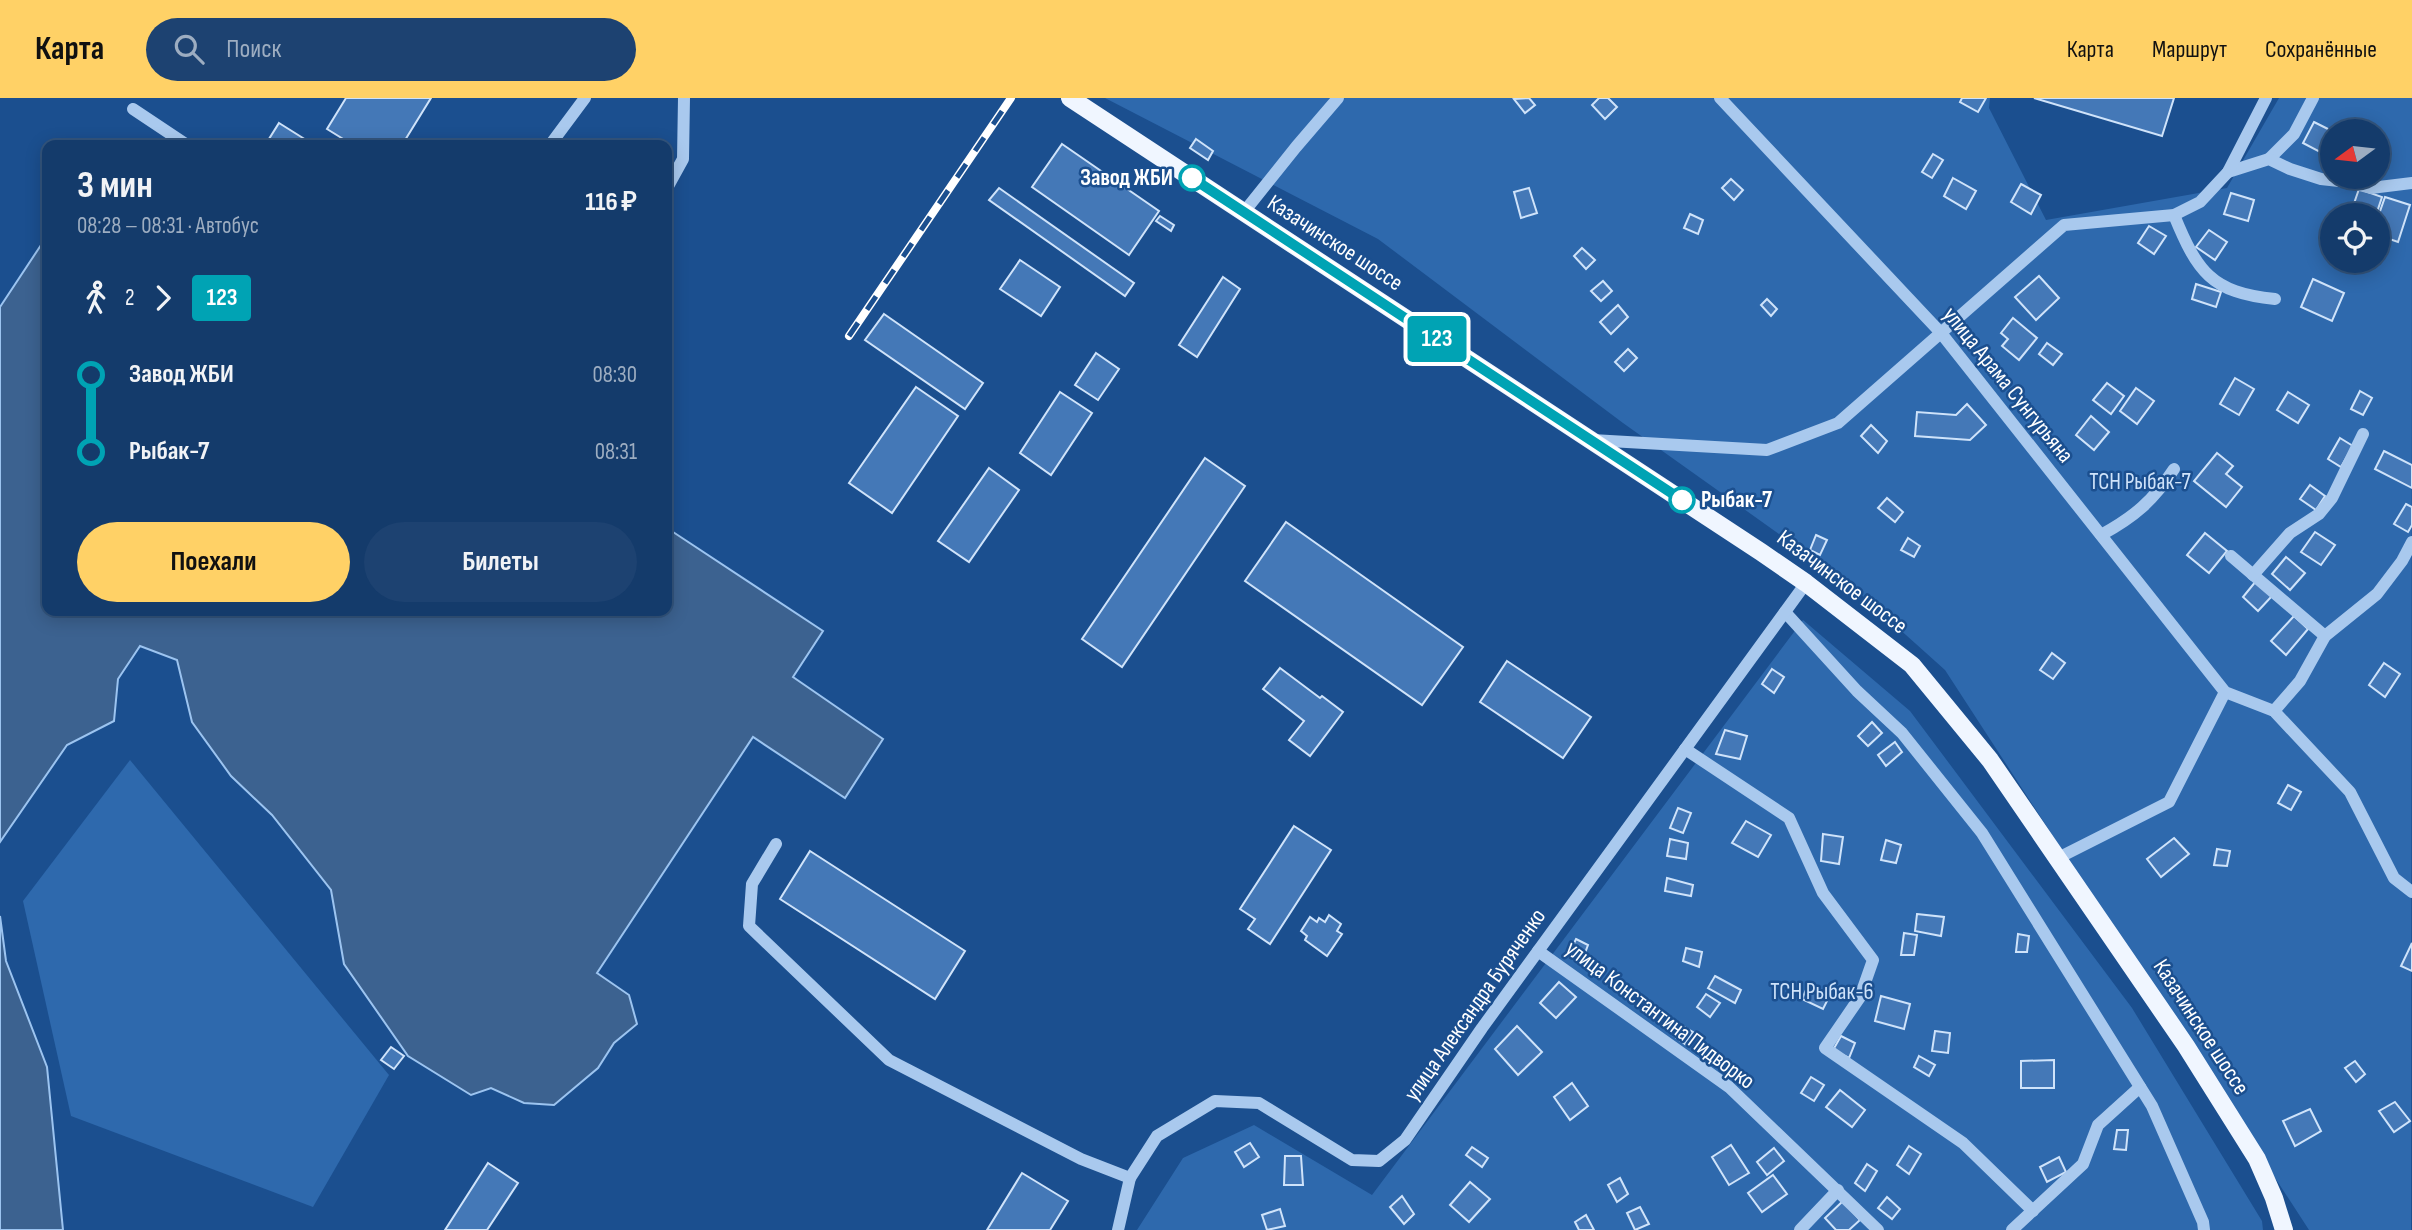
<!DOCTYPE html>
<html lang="ru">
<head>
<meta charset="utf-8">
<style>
	body { margin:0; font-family:"Sofia Sans Condensed",sans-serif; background:#1d4271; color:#f1f3f6; height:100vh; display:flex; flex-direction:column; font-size:26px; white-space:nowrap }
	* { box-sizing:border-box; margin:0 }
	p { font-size:23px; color:#9dadc1 }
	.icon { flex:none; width:38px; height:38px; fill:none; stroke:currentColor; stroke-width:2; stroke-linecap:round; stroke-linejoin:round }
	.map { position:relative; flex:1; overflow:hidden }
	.sheet { position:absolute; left:42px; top:42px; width:630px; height:476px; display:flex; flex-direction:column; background:#143b6b; border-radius:14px; box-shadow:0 4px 18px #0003,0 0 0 2px #33557e }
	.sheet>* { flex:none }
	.badge { padding:0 14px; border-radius:5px; font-size:24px; line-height:46px }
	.needle { width:46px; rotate:255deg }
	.controls { position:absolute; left:2320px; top:21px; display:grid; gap:14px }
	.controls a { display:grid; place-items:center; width:70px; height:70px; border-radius:50%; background:#143b6b; box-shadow:0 4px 18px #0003,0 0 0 2px #33557e; font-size:35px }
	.map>.badge { position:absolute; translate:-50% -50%; box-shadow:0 0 0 4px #fff }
	.legs { display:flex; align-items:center; gap:10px; height:77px; padding:0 35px; font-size:23px }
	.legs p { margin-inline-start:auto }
	.headline { display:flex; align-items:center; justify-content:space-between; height:119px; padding:0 35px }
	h1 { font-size:38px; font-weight:700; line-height:52px }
	.primary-button { display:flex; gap:14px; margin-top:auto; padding:14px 35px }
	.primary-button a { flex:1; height:80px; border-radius:42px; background:#ffd166; color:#111; font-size:28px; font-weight:700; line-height:80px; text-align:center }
	.primary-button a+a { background:#1d4271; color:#f1f3f6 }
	ul { padding:0 35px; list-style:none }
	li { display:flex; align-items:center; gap:24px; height:77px; font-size:26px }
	li i { display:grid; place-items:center; width:10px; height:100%; margin:0 9px; background:currentColor }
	li i::after { content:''; width:18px; height:18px; margin:-9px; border:5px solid; border-radius:50%; background:#143b6b }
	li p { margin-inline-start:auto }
	li:first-child i { background:linear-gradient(#0000 50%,currentColor 0) }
	li:last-child i { background:linear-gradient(currentColor 50%,#0000 0) }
	header { display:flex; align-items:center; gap:42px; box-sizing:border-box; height:98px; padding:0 35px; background:#ffd166; color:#111 }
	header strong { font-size:33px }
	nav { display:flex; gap:38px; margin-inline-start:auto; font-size:24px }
	.search { width:490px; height:63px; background:#1d4271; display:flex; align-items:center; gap:18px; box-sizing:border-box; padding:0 24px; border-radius:38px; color:#9dadc1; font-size:26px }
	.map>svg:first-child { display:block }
	.green { fill:#2e69ad; fill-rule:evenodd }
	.water { fill:#3c6290; stroke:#9cc4f0; stroke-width:2 }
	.building { fill:#4478b7; stroke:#cfe3fa; stroke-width:2 }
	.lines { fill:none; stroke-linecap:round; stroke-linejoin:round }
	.minor { stroke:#a9c9ee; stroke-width:12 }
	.major { stroke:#f0f6ff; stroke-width:18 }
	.rail-casing { stroke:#fff; stroke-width:8 }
	.rail { stroke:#1b4f8f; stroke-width:5; stroke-dasharray:16; stroke-linecap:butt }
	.line-1-casing { stroke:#fff; stroke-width:16 }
	.line-1 { stroke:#00a3b4; stroke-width:10 }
	.stop-1-dot { fill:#fff; stroke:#00a3b4; stroke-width:3.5 }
	.labels { text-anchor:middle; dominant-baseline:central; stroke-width:5; stroke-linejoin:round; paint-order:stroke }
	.stop-label { font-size:23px; font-weight:bold; fill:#fff; stroke:#1b4f8f; text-anchor:end }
	.street-label { font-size:23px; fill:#fff; stroke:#1b4f8f }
	.park-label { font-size:23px; fill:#cfe3fa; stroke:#1b4f8f }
</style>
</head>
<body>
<header>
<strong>Карта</strong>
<div class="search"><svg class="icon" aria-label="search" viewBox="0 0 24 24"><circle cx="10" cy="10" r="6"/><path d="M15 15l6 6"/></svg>Поиск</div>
<nav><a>Карта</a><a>Маршрут</a><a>Сохранённые</a></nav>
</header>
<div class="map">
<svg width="2412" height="1132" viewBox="0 0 2412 1132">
	<rect width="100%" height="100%" fill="#1b4f8f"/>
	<!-- green -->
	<g class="green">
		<path d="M1105,0H1990L1989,10L2046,122L2227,90L2279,0H2412L2411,1132H2309L1945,572L1848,485L1623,325L1378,141ZM2333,33H2378V79H2333ZM2333,117H2378V163H2333Z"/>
		<polygon points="1803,522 1910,613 2132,910 2262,1123 2263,1132 1137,1132 1183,1060 1254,1027 1372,1097"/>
		<polygon points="130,662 389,977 313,1109 71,1018 23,803"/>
	</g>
	<!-- water -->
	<g class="water">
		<polygon points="47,138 47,513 667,513 667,430 823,533 793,579 883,641 845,700 753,639 597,875 629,897 637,926 614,945 598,970 554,1007 524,1005 491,990 471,997 408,958 344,866 331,792 272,717 231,678 192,624 177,562 140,548 118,581 114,623 67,647 0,744 0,209"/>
		<polygon points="0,818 6,863 47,969 63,1132 0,1132"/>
	</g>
	<!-- building -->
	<g class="building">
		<polygon points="346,0 431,0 402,47 353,47 327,31"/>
		<polygon points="1529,0 1535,7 1525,15 1514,1"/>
		<polygon points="1599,0 1608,0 1617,9 1605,21 1592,7"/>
		<polygon points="1962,0 1986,0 1978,14 1960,4"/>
		<polygon points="2034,0 2174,0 2162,38"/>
		<polygon points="2314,24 2332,33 2320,54 2303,45"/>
		<polygon points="279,25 314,47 280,47 269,41"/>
		<polygon points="1196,41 1213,53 1208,62 1190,50"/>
		<polygon points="1062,46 1159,113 1129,157 1032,89"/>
		<polygon points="1933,56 1943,62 1932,80 1922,74"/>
		<polygon points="1953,80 1976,93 1966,111 1944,98"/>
		<polygon points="1731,81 1743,92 1734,102 1722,90"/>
		<polygon points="2021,86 2041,97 2031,116 2011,104"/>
		<polygon points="999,90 1134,185 1125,198 989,102"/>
		<polygon points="1529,90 1537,115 1521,120 1514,94"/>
		<polygon points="2359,91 2382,99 2376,117 2350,117"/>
		<polygon points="2231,95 2254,102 2248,123 2224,116"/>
		<polygon points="2385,99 2410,107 2398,144 2378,137 2378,119"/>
		<polygon points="1690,116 1703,122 1698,136 1684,130"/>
		<polygon points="1160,118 1174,127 1171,133 1156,123"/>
		<polygon points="2149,128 2166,138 2154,156 2138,145"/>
		<polygon points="2209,132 2227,144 2215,162 2196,149"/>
		<polygon points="1582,150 1595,162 1586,171 1574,158"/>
		<polygon points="1020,162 1060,189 1041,218 1000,191"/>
		<polygon points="2039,178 2059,200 2036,222 2015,199"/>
		<polygon points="1223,179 1240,191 1197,259 1179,247"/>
		<polygon points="2313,181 2344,195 2332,223 2301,209"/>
		<polygon points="1603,183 1612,193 1601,203 1591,193"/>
		<polygon points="2196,186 2221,194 2216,209 2192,201"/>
		<polygon points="1767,201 1777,211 1771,218 1761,207"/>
		<polygon points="1618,207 1628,219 1611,236 1600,224"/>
		<polygon points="884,216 983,285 965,311 865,242"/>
		<polygon points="2013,220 2037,240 2019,262 2002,248 2008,241 2001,235"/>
		<polygon points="2047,245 2062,256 2053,267 2039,256"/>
		<polygon points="1628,251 1637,260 1624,273 1615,264"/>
		<polygon points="1096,255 1119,271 1098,302 1075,287"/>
		<polygon points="2235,280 2254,291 2239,317 2220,306"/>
		<polygon points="2107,285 2124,298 2111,316 2093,302"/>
		<polygon points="916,289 958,318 892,415 849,385"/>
		<polygon points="2136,290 2154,303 2137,326 2120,313"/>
		<polygon points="2360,293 2372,300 2363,317 2351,311"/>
		<polygon points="1060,294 1092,315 1051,377 1020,355"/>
		<polygon points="2288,294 2309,307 2298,325 2277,312"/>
		<polygon points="1967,306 1986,327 1970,342 1915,338 1917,314 1956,317"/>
		<polygon points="2091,318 2109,334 2094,352 2076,337"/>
		<polygon points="1871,327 1887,343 1878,355 1861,338"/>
		<polygon points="2340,340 2353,348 2341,369 2328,361"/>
		<polygon points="2384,353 2412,367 2412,390 2375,371"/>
		<polygon points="2217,355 2233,368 2226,376 2242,389 2226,409 2194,383"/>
		<polygon points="1205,360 1245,388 1122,569 1082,541"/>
		<polygon points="989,370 1019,392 969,464 938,443"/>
		<polygon points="2310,387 2325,398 2316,412 2300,401"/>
		<polygon points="1887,400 1903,414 1895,424 1878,410"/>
		<polygon points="2406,406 2412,409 2412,427 2408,434 2394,426"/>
		<polygon points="1286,424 1463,549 1422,607 1245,483"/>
		<polygon points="2315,434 2335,447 2321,467 2301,454"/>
		<polygon points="2205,435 2227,453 2209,475 2187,457"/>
		<polygon points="1816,437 1827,442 1820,457 1810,452"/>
		<polygon points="1908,440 1920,448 1914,459 1901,452"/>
		<polygon points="2286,459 2305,475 2290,492 2272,476"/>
		<polygon points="2256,483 2272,498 2258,513 2243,499"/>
		<polygon points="2294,518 2308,531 2286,557 2271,543"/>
		<polygon points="2052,555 2065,565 2053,581 2040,572"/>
		<polygon points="1507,563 1591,619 1563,660 1480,604"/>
		<polygon points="2384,565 2400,576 2385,599 2369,587"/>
		<polygon points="1280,570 1320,600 1322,598 1343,614 1310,658 1289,642 1304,623 1263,591"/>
		<polygon points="1772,571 1784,579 1774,595 1762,586"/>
		<polygon points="1872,624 1882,635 1868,648 1858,638"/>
		<polygon points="1725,632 1747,638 1740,661 1716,656"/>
		<polygon points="1895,644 1902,654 1886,668 1878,657"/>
		<polygon points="2288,687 2301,694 2291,712 2278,705"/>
		<polygon points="1678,710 1691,715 1683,735 1670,730"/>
		<polygon points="1746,723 1771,737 1758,759 1732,745"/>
		<polygon points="1294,728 1331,752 1270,846 1248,831 1255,821 1240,811"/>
		<polygon points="1823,736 1843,739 1839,766 1821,763"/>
		<polygon points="2174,740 2189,756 2161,779 2147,761"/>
		<polygon points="1670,741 1688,745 1686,761 1667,758"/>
		<polygon points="1886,742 1901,747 1896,765 1881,762"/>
		<polygon points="2217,751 2230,753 2227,768 2214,767"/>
		<polygon points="810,753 965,853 935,901 780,801"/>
		<polygon points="1667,780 1693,787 1691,798 1665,793"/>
		<polygon points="1917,816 1944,819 1941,838 1915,833"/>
		<polygon points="1329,817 1341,826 1337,833 1342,836 1327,858 1305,842 1307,838 1301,833 1310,819 1317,824 1319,820 1325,824"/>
		<polygon points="1904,835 1917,837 1914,857 1901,857"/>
		<polygon points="2018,836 2029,838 2027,854 2016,854"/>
		<polygon points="1576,841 1588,847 1582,863 1568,858"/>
		<polygon points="2412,845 2412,873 2401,868"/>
		<polygon points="1686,850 1702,854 1699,869 1683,863"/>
		<polygon points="1715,878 1741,892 1735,905 1708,890"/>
		<polygon points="1559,884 1576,899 1556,920 1540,905"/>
		<polygon points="1809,885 1830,897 1823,911 1802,901"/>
		<polygon points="1706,896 1720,905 1710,919 1697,909"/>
		<polygon points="1881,898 1910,906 1904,931 1875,923"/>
		<polygon points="1681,927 1693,934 1685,946 1674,938"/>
		<polygon points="1517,928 1542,954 1518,977 1495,951"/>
		<polygon points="1935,933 1950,935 1948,955 1932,953"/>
		<polygon points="1841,938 1855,945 1849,960 1833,952"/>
		<polygon points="391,949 404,958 394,971 381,962"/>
		<polygon points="1919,958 1935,967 1929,978 1914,969"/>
		<polygon points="2054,962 2054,990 2021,990 2021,963"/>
		<polygon points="2355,963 2365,976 2356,984 2345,970"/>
		<polygon points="1811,979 1824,987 1814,1003 1801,995"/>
		<polygon points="1572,985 1588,1008 1570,1022 1554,999"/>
		<polygon points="1840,992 1865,1012 1852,1029 1826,1009"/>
		<polygon points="2395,1004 2410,1023 2394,1034 2379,1013"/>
		<polygon points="2310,1011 2321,1033 2295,1048 2283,1023"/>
		<polygon points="2117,1032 2128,1032 2126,1052 2114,1051"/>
		<polygon points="1250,1045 1259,1059 1244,1069 1235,1054"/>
		<polygon points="1731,1047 1749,1075 1729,1087 1712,1059"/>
		<polygon points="1909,1048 1921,1056 1909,1076 1897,1067"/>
		<polygon points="1472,1049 1488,1060 1482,1069 1466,1057"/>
		<polygon points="1774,1050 1784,1063 1767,1077 1757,1064"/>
		<polygon points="1285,1058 1301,1058 1303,1087 1284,1087"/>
		<polygon points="2059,1059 2066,1074 2047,1084 2040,1069"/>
		<polygon points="488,1065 518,1085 487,1132 445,1132"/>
		<polygon points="1867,1066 1877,1073 1865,1093 1855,1085"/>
		<polygon points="1022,1075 1068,1103 1050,1132 987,1132"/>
		<polygon points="1773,1077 1787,1096 1762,1114 1748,1095"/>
		<polygon points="1620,1080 1628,1096 1617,1104 1608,1087"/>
		<polygon points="1470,1084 1490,1101 1469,1124 1450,1107"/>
		<polygon points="1402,1098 1414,1116 1404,1126 1390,1109"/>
		<polygon points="1887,1099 1900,1111 1892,1121 1878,1110"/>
		<polygon points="1843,1103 1860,1122 1849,1132 1836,1132 1825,1120"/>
		<polygon points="1640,1109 1649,1126 1635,1132 1627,1115"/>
		<polygon points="1280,1111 1285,1128 1267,1132 1262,1117"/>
		<polygon points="1586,1117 1594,1132 1579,1132 1575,1124"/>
	</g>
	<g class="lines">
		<!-- minor -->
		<g class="minor">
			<polyline points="1720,0 1941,235 2225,594 2274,613 2350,694 2394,780 2412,794"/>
			<polyline points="133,11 187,47"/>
			<polyline points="550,47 585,0"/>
			<polyline points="2269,61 2294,36 2313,0"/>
			<polyline points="2228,74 2269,61 2290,71 2321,81 2348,84 2371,90 2412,85"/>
			<polyline points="667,90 683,61 684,0"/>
			<polyline points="1244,114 1296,49 1338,0"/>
			<path d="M2174,117C2197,173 2211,195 2275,201"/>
			<polyline points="1592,342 1767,352 1838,325 2064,127 2174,117 2200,104 2228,74 2266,0"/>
			<path d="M2101,437C2134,419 2153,403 2174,371"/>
			<polyline points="2231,458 2325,538"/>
			<polyline points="2253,477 2290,435 2319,416 2332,400 2363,336"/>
			<polyline points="1785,514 1857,593 1902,635 1982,735 2152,1008 2203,1124 2204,1132"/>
			<polyline points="2274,613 2300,583 2325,538 2377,496 2402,463 2412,444"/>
			<polyline points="1685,651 1789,720 1823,795 1873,862 1860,899 1825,950 1963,1045 2033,1113"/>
			<polyline points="776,746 752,786 749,828 889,962 1081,1061 1130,1080"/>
			<polyline points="2058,760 2169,704 2225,594"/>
			<polyline points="1538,853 1729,989 1878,1132"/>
			<polyline points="1118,1132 1130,1080 1157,1038 1215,1003 1259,1005 1352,1062 1379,1063 1405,1042 1482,930 1806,485"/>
			<polyline points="1800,1132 1838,1092"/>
			<polyline points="2012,1132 2083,1066 2098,1027 2140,989"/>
		</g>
		<!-- major -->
		<polyline class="major" points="1070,0 1761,454 1806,485 1912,567 1990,662 2186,948 2257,1061 2274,1100 2284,1132"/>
		<!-- rail casing -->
		<g class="rail-casing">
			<polyline id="rail" points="849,238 1011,0"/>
		</g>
		<!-- rail -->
		<use href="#rail" class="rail"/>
	</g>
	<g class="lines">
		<!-- line-1 casing -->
		<g class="line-1-casing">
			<polyline id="line-1" points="1192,80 1682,402"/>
		</g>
		<!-- line-1 -->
		<use href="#line-1" class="line-1"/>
	</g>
	<!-- markers -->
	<g class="stop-1-dot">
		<circle cx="1192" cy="80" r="12"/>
		<circle cx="1682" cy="402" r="12"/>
	</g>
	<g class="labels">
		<!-- stop labels -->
		<g class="stop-label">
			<text x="1173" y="80">Завод ЖБИ</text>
			<text x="1701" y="402" text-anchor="start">Рыбак-7</text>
		</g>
		<!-- street labels -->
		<g class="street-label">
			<text transform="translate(1335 145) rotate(33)">Казачинское шоссе</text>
			<text transform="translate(2008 287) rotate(51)">улица Арама Сунгурьяна</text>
			<text transform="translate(1842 484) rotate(37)">Казачинское шоссе</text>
			<text transform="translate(1475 907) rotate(-55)">улица Александра Буряченко</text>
			<text transform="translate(1660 917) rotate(37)">улица Константина Пидворко</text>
			<text transform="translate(2201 929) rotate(57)">Казачинское шоссе</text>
		</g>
		<!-- park labels -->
		<g class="park-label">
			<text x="2140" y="384">ТСН Рыбак-7</text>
			<text x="1822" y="894">ТСН Рыбак-6</text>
		</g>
	</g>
</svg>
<div class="controls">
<a><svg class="needle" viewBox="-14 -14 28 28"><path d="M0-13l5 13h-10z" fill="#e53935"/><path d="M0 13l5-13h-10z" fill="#9dadc1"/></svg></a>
<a><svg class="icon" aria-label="locate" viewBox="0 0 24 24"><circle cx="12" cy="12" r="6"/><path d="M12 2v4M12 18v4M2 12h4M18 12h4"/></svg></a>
</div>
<b class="badge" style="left:1437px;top:241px;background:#00a3b4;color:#fff">123</b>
<section class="sheet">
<div class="headline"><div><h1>3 мин</h1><p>08:28 – 08:31 · Автобус</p></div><b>116 ₽</b></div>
<div class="legs"><svg class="icon" aria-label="walk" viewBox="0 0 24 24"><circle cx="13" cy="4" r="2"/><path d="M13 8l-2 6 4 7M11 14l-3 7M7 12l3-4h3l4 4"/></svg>2<svg class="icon" aria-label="forward" viewBox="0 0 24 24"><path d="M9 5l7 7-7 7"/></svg><b class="badge" style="background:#00a3b4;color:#fff">123</b></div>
<ul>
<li><i style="color:#00a3b4"></i><b>Завод ЖБИ</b><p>08:30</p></li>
<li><i style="color:#00a3b4"></i><b>Рыбак-7</b><p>08:31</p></li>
</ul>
<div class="primary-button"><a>Поехали</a><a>Билеты</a></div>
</section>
</div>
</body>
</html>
